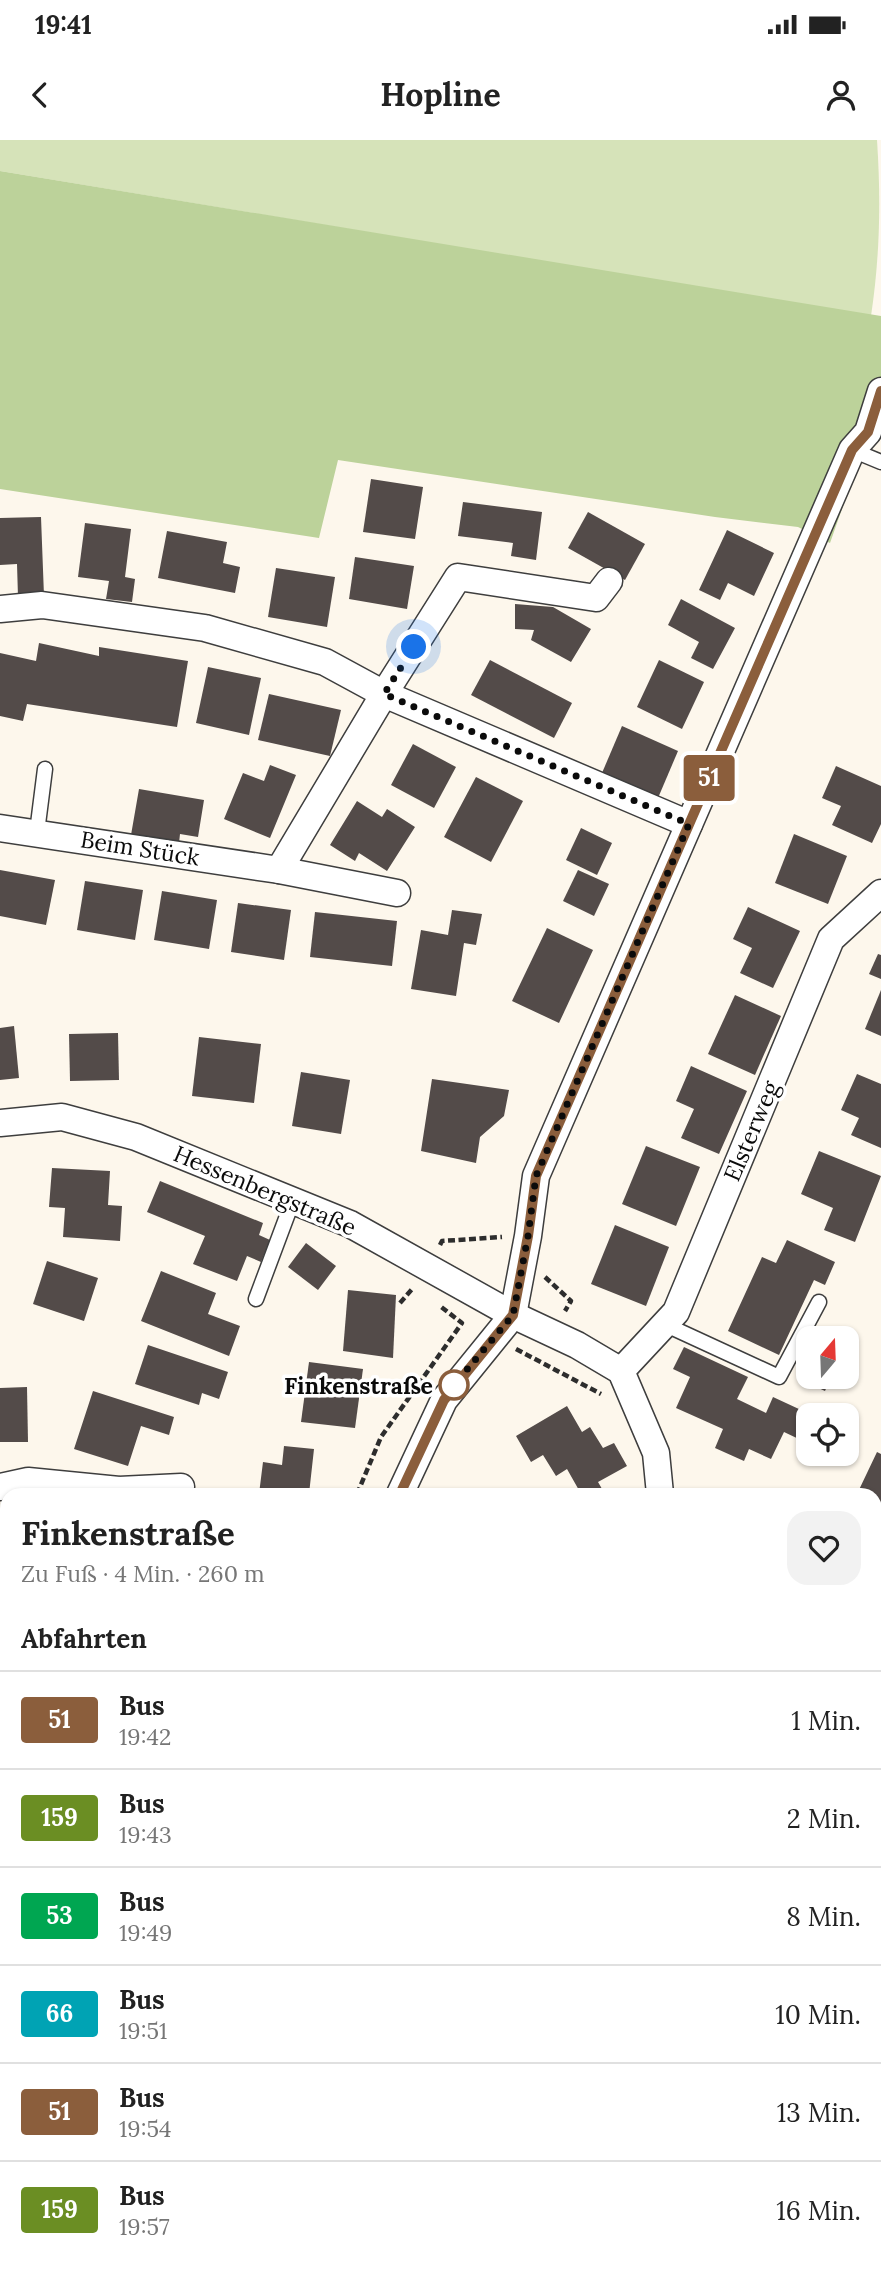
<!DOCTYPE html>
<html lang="de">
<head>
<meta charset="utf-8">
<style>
	body { margin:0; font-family:Lora,serif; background:#f2f2f2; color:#222; height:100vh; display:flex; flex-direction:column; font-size:26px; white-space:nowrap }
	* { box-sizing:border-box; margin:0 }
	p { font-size:23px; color:#767676 }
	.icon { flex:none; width:38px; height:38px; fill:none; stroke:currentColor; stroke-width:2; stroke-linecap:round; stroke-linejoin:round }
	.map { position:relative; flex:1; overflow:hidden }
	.details { position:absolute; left:0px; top:1348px; width:882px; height:786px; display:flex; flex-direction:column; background:#fff; border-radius:21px 21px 0 0; box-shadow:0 2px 5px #0004 }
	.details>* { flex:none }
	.badge { padding:0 14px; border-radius:5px; font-size:24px; line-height:46px }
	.needle { width:46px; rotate:19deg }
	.fabs { position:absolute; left:796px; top:1186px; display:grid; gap:14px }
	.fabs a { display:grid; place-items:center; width:63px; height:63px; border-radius:14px; background:#fff; box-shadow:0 2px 5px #0004; font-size:35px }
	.you { position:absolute; width:35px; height:35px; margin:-18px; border:5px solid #fff; border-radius:50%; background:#1a73e8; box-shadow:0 0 0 10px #1a73e833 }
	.map>.badge { position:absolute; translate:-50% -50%; box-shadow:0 0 0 4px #fff }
	h2 { padding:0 21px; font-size:26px; line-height:63px }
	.round { display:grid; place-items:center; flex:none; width:74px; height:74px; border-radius:21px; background:#f2f2f2 }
	.head { display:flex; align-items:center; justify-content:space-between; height:119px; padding:0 21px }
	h1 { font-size:33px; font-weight:700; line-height:52px }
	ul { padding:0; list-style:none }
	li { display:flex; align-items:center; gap:21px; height:98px; padding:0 21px; border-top:2px solid #e0e0e0 }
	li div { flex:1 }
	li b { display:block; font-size:26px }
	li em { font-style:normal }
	li .badge { min-width:77px; font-weight:700; text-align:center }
	.status { display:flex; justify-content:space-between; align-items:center; height:49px; padding:0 35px; background:#fff; direction:ltr }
	.status svg { height:19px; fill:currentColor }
	header { display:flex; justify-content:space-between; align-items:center; height:91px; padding:0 21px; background:#fff; font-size:32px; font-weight:700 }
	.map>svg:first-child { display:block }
	.green { fill:#d6e3b9 }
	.forest { fill:#bcd29a }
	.building { fill:#534b49 }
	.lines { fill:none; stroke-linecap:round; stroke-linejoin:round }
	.lane-casing { stroke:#3e3e3e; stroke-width:17 }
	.street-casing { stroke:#3e3e3e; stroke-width:29 }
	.path { stroke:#2d2d2d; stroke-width:4.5; stroke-dasharray:7 3.5; stroke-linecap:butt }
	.lane { stroke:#fff; stroke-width:14 }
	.street { stroke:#fff; stroke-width:26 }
	.line-casing { stroke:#fff; stroke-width:16 }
	.line { stroke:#8b5e3c; stroke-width:10 }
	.walk { stroke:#0b0b0b; stroke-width:7; stroke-dasharray:0 12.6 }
	.stop-dot { fill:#fff; stroke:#8b5e3c; stroke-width:3.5 }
	.labels { text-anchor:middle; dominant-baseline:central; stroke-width:7; stroke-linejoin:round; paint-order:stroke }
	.street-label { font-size:23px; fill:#0b0b0b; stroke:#fff }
	.stop-label { font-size:23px; font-weight:bold; fill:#0b0b0b; stroke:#fff; text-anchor:end }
</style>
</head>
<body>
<div class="status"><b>19:41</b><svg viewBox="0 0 49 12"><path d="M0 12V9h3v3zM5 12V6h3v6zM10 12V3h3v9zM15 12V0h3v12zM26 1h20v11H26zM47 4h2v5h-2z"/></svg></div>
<header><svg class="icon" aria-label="back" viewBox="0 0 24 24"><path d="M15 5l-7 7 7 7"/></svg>Hopline<svg class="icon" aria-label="person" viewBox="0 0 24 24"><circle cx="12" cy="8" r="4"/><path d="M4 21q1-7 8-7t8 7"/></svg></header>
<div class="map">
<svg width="881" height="2133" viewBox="0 0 881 2133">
	<rect width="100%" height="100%" fill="#fdf7ec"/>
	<!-- green -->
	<path class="green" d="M0,0H877C881,60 880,116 871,176L0,31Z"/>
	<!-- forest -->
	<polygon class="forest" points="0,31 881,176 881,258 830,403 798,387 715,377 338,320 319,398 0,349"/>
	<!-- building -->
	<g class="building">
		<polygon points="371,339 423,347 415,399 363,392"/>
		<polygon points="463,362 542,372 536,420 511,416 513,403 458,396"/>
		<polygon points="588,372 645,404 625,440 568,408"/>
		<polygon points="41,377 44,456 18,457 17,424 0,425 0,378"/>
		<polygon points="85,383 131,389 125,437 135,439 132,462 106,459 109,441 78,437"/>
		<polygon points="727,390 774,413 754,456 728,443 720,460 699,450"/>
		<polygon points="167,391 227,402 223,423 240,427 235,453 158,438"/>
		<polygon points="355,417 414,426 407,469 349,459"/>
		<polygon points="276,428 335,437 327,487 268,477"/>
		<polygon points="681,459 735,488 713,529 691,518 699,502 668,485"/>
		<polygon points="515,464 553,467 591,489 571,522 531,500 534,490 515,489"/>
		<polygon points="39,503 99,516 99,507 188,521 177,587 27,564 23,581 0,576 0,513 36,521"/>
		<polygon points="490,520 572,563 554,598 471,555"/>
		<polygon points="659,520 704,542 682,589 637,567"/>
		<polygon points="208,527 261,538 249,595 196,583"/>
		<polygon points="269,554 341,570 330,616 258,600"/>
		<polygon points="622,586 678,611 658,658 602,633"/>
		<polygon points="413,604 456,627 434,668 391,645"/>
		<polygon points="270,625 296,635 270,698 224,679 243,633 264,641"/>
		<polygon points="836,626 881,646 881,684 872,703 832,685 841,666 822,658"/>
		<polygon points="476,637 523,661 491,722 444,697"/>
		<polygon points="139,649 204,660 198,697 180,694 179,703 131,695"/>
		<polygon points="357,661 382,677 387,669 415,687 387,731 359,713 355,721 330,705"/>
		<polygon points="581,688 612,703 597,735 566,720"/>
		<polygon points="794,694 847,716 828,764 775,743"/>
		<polygon points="0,730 55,740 46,785 0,776"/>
		<polygon points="578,730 609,744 594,776 563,761"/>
		<polygon points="85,741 143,750 135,800 77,790"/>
		<polygon points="162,751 217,760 209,809 154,800"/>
		<polygon points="238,763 291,770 284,820 231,812"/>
		<polygon points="748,767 800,791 773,848 740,833 752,808 733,799"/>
		<polygon points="452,770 482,774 476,805 464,803 456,856 411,849 421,790 448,795"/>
		<polygon points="315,772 397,781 392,826 310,817"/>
		<polygon points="547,788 593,810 559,883 512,861"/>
		<polygon points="878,814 881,815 881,839 869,834"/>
		<polygon points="881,850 881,896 865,889"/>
		<polygon points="735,855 781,876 755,935 708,914"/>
		<polygon points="14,886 19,938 0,940 0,888"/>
		<polygon points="118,893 119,940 70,941 69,894"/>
		<polygon points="199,897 261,904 254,963 192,956"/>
		<polygon points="691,926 747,951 719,1014 681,998 694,969 676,961"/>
		<polygon points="301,932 350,940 341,994 292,986"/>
		<polygon points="857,934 881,944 881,1008 851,995 859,978 841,970"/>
		<polygon points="432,939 509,950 504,976 480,997 476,1023 421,1011"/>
		<polygon points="646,1006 700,1027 676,1086 622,1064"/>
		<polygon points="819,1011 881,1036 855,1102 824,1090 833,1068 801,1054"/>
		<polygon points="52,1028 110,1031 108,1065 122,1066 120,1101 63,1097 65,1068 49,1067"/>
		<polygon points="160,1041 263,1083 259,1095 270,1100 261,1122 247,1116 237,1141 193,1124 205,1096 147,1072"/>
		<polygon points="615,1085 669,1107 646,1166 591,1144"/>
		<polygon points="787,1100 835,1122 825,1145 814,1140 779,1215 728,1191 762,1117 776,1123"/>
		<polygon points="306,1103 336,1126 318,1150 288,1127"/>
		<polygon points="47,1121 98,1138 84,1181 33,1164"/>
		<polygon points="161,1131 216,1153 208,1174 240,1186 229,1216 141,1181"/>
		<polygon points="348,1150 396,1155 393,1218 343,1211"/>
		<polygon points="822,1188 846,1199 817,1199"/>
		<polygon points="148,1205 228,1232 219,1259 202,1253 199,1265 135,1244"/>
		<polygon points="684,1207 748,1237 737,1259 766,1273 773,1257 814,1276 808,1276 808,1290 803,1301 784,1292 771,1319 749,1309 744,1321 715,1308 723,1289 676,1268 690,1237 673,1229"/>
		<polygon points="808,1218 808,1237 831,1237 825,1251 799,1239"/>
		<polygon points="309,1222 363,1229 355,1288 301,1282"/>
		<polygon points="27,1247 28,1302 0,1302 0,1248"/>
		<polygon points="93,1251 174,1277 169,1295 141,1286 128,1326 74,1309"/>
		<polygon points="567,1266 582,1292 590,1287 603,1308 614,1303 627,1326 598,1342 605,1354 575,1354 580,1352 567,1329 556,1336 543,1315 531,1322 516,1296"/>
		<polygon points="284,1306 314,1309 309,1354 259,1354 263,1322 282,1325"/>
		<polygon points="877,1312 881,1314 881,1387 875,1384 875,1354 857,1354"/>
		<polygon points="1,1617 7,1620 7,1705 0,1701 0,1694 5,1684 0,1682"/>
		<polygon points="875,1672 881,1675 881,1694 875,1707"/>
		<polygon points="0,1816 7,1852 0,1853"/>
		<polygon points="881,1984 881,2052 875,2053 875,1985"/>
		<polygon points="3,2016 7,2017 7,2108 0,2107 0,2027"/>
		<polygon points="235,2126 266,2126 262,2133 246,2133"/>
		<polygon points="401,2126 471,2126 475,2133 404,2133"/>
		<polygon points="708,2126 742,2126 742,2128 709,2133"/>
		<polygon points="816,2126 871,2126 875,2127 874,2133 814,2133"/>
	</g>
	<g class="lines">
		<!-- lane casing -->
		<g class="lane-casing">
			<g id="lane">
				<polyline points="852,310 881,322"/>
				<polyline points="37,692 45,629"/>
				<polyline points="256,1159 293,1060"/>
				<polyline points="664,1184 779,1237 819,1162"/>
			</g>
		</g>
		<!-- street casing -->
		<g class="street-casing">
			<g id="street">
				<polyline points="0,469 42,465 205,488 325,522 384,554 689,684"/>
				<polyline points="0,688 279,730 384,554 458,437 596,458 609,441"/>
				<polyline points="279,730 397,753"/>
				<polyline points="0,983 62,977 136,997 350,1084 513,1175 577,1205 621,1231 656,1313 660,1354"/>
				<polyline points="621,1231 676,1172 831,799 881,753"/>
				<polyline points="0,1347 28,1341 119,1350 181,1347"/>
				<polyline points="400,1354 444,1260 513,1175 528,1096 536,1036 852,310 868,292 881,251"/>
				<polyline points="875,1471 881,1465"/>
				<polyline points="875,1544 881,1552"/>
				<polyline points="0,1768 7,1771"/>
				<polyline points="875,1796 881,1777"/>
				<polyline points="514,2126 518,2133"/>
				<polyline points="47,2133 50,2126"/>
				<polyline points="304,2133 307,2126"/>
			</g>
		</g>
		<!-- path -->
		<g class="path">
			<polyline points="440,1105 442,1101 502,1097"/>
			<polyline points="545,1137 571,1161 565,1171"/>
			<polyline points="400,1163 413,1148"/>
			<polyline points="516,1209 601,1254"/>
			<polyline points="357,1354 381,1297 462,1183 440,1166"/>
			<polyline points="875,2078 881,2078"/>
			<polyline points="0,2122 7,2124"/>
		</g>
		<!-- lane -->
		<use href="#lane" class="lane"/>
		<!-- street -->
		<use href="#street" class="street"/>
	</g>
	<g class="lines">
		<!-- line casing -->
		<g class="line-casing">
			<polyline id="line" points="400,1354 444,1260 513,1175 528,1096 536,1036 852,310 868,292 881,251"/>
		</g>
		<!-- line -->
		<use href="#line" class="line"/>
		<!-- walk -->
		<polyline class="walk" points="414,507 384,554 689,684 536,1036 528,1096 513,1175 454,1245"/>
	</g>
	<!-- markers -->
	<circle class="stop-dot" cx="454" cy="1245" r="14"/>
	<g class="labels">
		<!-- street labels -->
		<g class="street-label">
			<text transform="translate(140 708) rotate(9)">Beim Stück</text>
			<text transform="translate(751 991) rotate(-67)">Elsterweg</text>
			<text transform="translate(265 1050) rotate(23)">Hessenbergstraße</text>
		</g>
		<!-- stop labels -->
		<g class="stop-label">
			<text x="433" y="1245">Finkenstraße</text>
		</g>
	</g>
</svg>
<div class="fabs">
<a><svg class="needle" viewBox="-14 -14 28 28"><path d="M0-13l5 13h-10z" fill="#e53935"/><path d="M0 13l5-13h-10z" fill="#767676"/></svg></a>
<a><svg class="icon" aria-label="locate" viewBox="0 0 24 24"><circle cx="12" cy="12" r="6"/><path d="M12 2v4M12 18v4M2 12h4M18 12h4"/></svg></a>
</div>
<div class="you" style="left:414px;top:507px"></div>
<b class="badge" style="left:709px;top:638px;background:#8b5e3c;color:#fff">51</b>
<section class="details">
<div class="head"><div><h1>Finkenstraße</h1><p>Zu Fuß · 4 Min. · 260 m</p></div><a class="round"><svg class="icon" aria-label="heart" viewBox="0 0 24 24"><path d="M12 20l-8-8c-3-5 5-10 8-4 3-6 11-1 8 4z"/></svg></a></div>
<h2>Abfahrten</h2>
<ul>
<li><span class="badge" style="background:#8b5e3c;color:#fff">51</span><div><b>Bus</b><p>19:42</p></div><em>1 Min.</em></li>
<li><span class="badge" style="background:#6b8e23;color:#fff">159</span><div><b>Bus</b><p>19:43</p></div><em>2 Min.</em></li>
<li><span class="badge" style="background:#00a651;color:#fff">53</span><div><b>Bus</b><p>19:49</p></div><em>8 Min.</em></li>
<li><span class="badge" style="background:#00a3b4;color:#fff">66</span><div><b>Bus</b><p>19:51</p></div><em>10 Min.</em></li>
<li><span class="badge" style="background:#8b5e3c;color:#fff">51</span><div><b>Bus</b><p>19:54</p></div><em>13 Min.</em></li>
<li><span class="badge" style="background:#6b8e23;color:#fff">159</span><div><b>Bus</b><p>19:57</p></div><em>16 Min.</em></li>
</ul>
</section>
</div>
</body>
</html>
